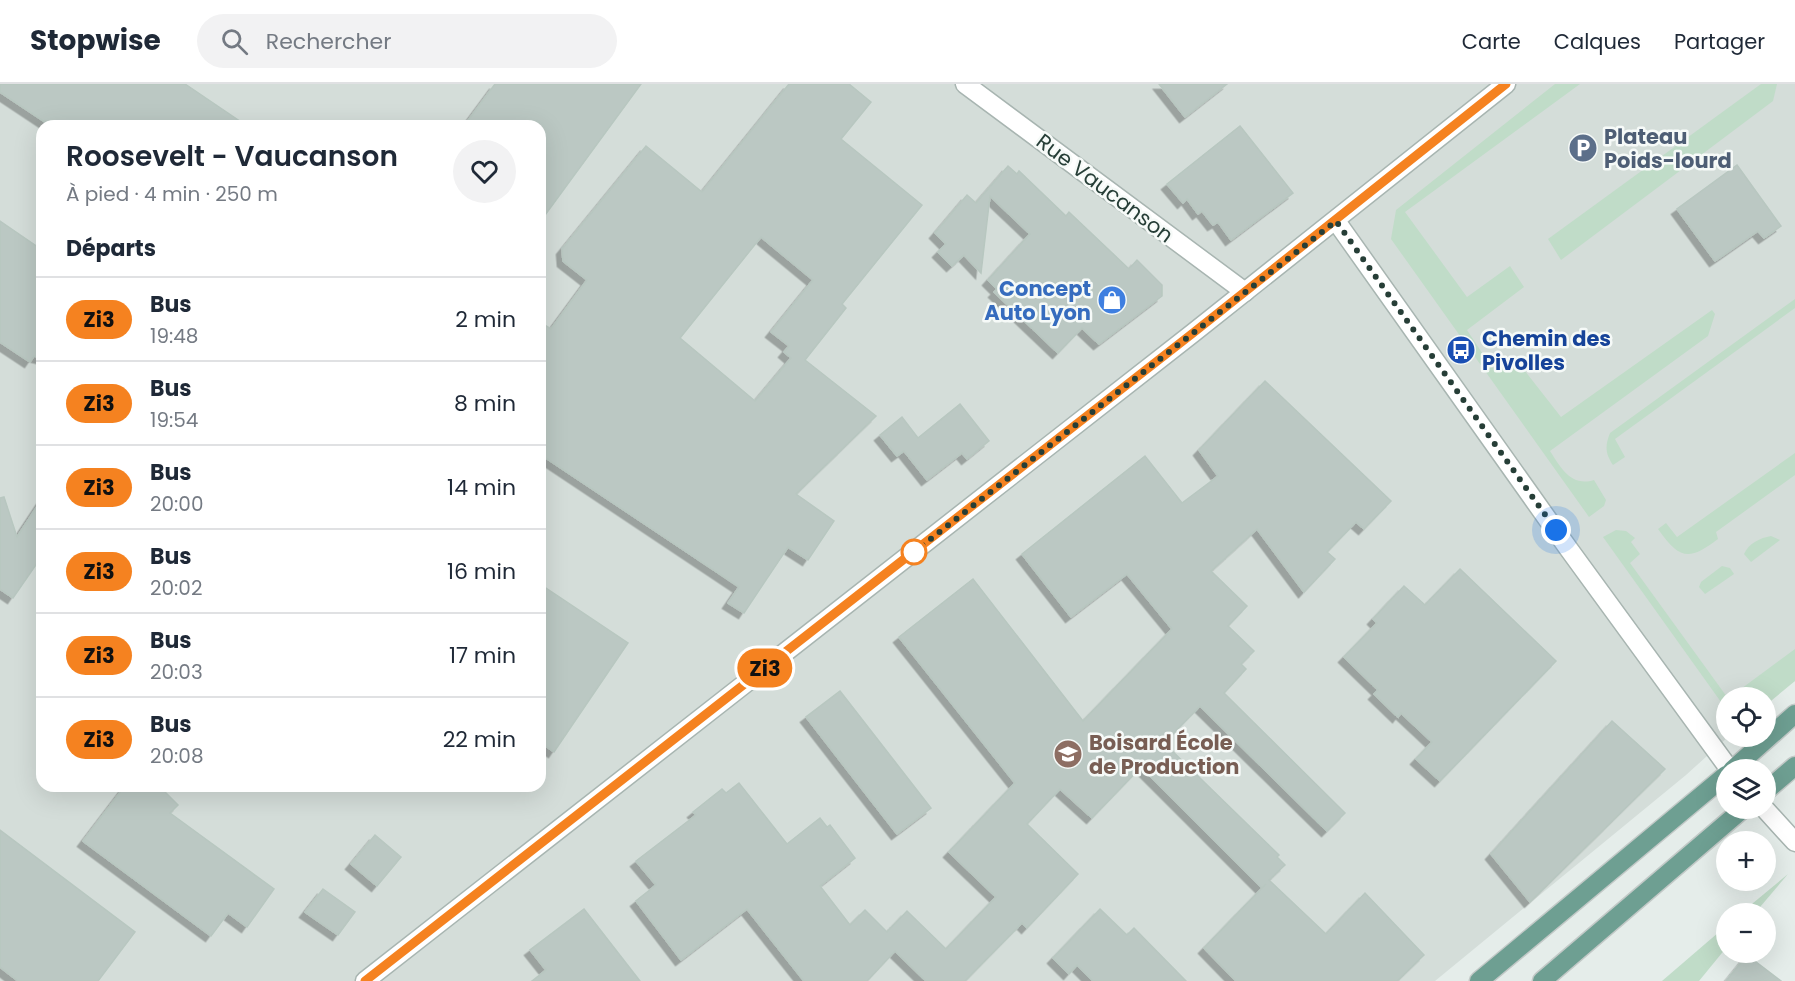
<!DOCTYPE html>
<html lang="fr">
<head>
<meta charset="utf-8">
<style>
	body { margin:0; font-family:Poppins,sans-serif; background:#f2f2f3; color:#1f2937; height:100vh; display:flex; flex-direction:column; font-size:22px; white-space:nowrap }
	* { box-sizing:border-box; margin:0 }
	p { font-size:20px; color:#747a83 }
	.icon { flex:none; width:33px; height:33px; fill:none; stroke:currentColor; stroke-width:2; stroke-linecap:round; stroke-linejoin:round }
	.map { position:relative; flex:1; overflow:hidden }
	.details { position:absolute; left:36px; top:36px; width:510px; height:672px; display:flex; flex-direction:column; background:#fff; border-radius:18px; box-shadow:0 6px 24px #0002 }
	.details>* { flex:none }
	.badge { padding:0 12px; border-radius:20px; font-size:21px; line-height:39px }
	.tools { position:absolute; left:1716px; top:603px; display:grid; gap:12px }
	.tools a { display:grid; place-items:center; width:60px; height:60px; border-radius:50%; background:#fff; box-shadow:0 6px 24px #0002; font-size:30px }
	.you { position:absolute; width:30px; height:30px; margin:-15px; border:4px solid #fff; border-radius:50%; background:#1a73e8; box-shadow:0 0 0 9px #1a73e833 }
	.map>.badge { position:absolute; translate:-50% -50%; box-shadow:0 0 0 3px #fff }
	h2 { padding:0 30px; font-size:22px; line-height:54px }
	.round { display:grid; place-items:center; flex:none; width:63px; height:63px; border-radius:32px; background:#f2f2f3 }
	.headline { display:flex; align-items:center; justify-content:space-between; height:102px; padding:0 30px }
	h1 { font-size:28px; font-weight:600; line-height:45px }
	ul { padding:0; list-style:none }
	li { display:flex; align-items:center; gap:18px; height:84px; padding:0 30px; border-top:2px solid #e0e1e3 }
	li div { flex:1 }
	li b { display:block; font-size:22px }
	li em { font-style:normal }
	li .badge { min-width:66px; font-weight:700; text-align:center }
	header { display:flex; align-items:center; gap:36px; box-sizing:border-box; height:84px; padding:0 30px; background:#fff; border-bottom:2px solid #e0e1e3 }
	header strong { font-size:28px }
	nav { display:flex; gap:33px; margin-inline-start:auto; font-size:21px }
	.search { width:420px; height:54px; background:#f2f2f3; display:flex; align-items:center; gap:15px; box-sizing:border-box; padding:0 21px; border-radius:33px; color:#747a83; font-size:22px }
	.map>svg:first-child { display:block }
	.built { fill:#d4ddd9; fill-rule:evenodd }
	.green { fill:#c0dcc8 }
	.building { fill:#bbc8c3; stroke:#b8c7c0; stroke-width:1.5; fill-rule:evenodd; filter:url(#shadow) }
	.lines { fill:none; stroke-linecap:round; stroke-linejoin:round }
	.minor-casing { stroke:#a8b5b1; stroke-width:21 }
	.tertiary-casing { stroke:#a8b5b1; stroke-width:21 }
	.primary-casing { stroke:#c2c9c7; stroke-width:21 }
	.minor { stroke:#fff; stroke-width:18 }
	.tertiary { stroke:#fff; stroke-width:18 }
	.primary { stroke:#6e9f92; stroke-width:18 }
	.line-casing { stroke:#fff; stroke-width:14 }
	.line { stroke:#f58220; stroke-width:9 }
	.walk { stroke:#263e37; stroke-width:6; stroke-dasharray:0 10.8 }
	.stop-dot { fill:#fff; stroke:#f58220; stroke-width:3 }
	.labels { text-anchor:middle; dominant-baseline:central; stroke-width:5; stroke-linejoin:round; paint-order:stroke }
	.service-label { font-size:21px; font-weight:bold; fill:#4e5e75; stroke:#f6faf8; text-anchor:start }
	.street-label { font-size:21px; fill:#263e37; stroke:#f6faf8 }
	.shop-label { font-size:21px; font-weight:bold; fill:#366cbe; stroke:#f6faf8; text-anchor:end }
	.transit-label { font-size:21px; font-weight:bold; fill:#164399; stroke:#f6faf8; text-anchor:start }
	.education-label { font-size:21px; font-weight:bold; fill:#785e54; stroke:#f6faf8; text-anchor:start }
</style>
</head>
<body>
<header>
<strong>Stopwise</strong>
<div class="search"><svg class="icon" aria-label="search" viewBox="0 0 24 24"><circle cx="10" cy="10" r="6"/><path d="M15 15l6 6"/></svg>Rechercher</div>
<nav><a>Carte</a><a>Calques</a><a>Partager</a></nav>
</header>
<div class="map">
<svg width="1795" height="897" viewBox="0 0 1795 897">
	<defs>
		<filter id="shadow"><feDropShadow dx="-5.5" dy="5.5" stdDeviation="0" flood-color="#0004"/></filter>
	</defs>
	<rect width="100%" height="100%" fill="#e5edea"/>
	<!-- built -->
	<path class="built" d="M0,0H1795V597L1766,614H1726L1728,653L1686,691L1435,897H0ZM42,42H540V702H42Z"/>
	<!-- green -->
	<g class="green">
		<path d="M1555,0H1580L1405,128L1467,213L1510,182L1524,203L1467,246L1492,284L1514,273L1561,333L1712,226L1715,230L1708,252L1550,367C1561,384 1571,403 1594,396L1606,416L1604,422L1589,433L1391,155L1396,126Z"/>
		<polygon points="1761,0 1777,0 1773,17 1561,176 1548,155"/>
		<path d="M1795,215V224L1615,355L1625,373L1613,381C1605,369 1605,362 1610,349Z"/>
		<path d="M1795,369V391L1716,448L1718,455C1689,477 1680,476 1658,445L1666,439L1677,453Z"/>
		<polygon points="1616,446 1626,447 1635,454 1631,458 1640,470 1630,479 1727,613 1726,625 1603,453"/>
		<path d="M1771,452L1780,456L1751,478L1744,470C1749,459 1760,454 1771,452Z"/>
		<polygon points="1722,482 1730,484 1734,490 1705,510 1699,503 1701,498"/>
		<polygon points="1795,565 1795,597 1766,621 1766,614 1730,613"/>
		<polygon points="1788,790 1755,829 1741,829"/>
		<polygon points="1726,842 1726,864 1699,897 1662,897"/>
	</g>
	<!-- building -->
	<g class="building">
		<polygon points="0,0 185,0 247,42 51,42 0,8"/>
		<polygon points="495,0 641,0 540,138 540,42 464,42"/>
		<path d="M789,0H849L871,18L841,55L922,121L842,220L846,224L805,276L876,332L796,410L834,437L808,476L788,463L744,529L728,519L739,503L540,370V238L551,245L587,196L563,177L562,165L646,62L702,108ZM761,153L813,196L771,248L789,262L784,268L791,274L755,317L680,254Z"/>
		<polygon points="1159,0 1227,0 1185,33"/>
		<polygon points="1240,42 1293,109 1231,156 1218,138 1213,141 1202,127 1198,130 1187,115 1183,119 1167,100"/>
		<polygon points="1737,81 1781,142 1764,154 1758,147 1715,177 1677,125"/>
		<polygon points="1008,82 1017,90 1019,87 1066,132 1069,128 1129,185 1137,176 1162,201 1162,212 1099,260 1082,244 1058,269 994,208 997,205 988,196 1030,150 990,112 981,189 964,171 952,182 938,168 946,160 935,149 967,111 976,119"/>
		<polygon points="0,137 42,166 42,274 34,272 30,278 0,258"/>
		<polygon points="1265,297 1391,417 1364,445 1356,438 1327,468 1335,475 1304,508 1257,445 1211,487 1247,522 1228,542 1254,567 1241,580 1246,585 1224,609 1345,729 1327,747 1200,622 1164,659 1279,771 1277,773 1285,781 1269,796 1326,850 1365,809 1424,871 1397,897 1236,897 1204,864 1266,800 1262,804 1141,683 1092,734 1060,705 1027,740 1078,790 1027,844 1022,839 965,897 926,897 895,867 867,897 804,897 747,825 681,876 636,817 656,801 636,777 696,731 693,728 722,705 726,709 739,699 787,760 820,734 827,743 830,741 855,774 820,802 850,841 865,826 887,848 907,827 946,865 996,813 949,768 1015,699 899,553 973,495 1083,637 1172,545 1127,490 1071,533 1022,470 1145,372 1182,419 1218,392 1199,366"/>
		<polygon points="960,320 989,357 967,375 962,369 927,396 904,367 897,372 880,351 902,333 918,354"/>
		<polygon points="4,413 17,453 42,415 42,472 13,514 0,505 0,414"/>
		<polygon points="1460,485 1556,577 1440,697 1416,675 1432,658 1401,629 1398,633 1374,610 1378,606 1344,573 1377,539 1373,535 1404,502 1425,521"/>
		<polygon points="540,500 628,559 554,668 540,658"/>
		<polygon points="840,607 931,724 897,750 806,633"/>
		<polygon points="1612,637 1665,685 1530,818 1491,770"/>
		<polygon points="125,702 159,702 178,721 170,729 274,805 247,843 228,829 211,852 83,757"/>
		<polygon points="0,746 135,848 98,897 18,897 0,883"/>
		<polygon points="375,751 401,773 377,802 351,780"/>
		<polygon points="323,805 355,828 338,851 305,828"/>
		<polygon points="584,825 640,897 532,897 546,886 530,866"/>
		<polygon points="1100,825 1127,851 1134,844 1186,897 1093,897 1077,881 1069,890 1053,874"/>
		<polygon points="1747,871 1781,897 1726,897"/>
	</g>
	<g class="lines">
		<!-- minor casing -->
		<g class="minor-casing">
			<g id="minor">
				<polyline points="965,0 1245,208"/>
				<polyline points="1336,137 1568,464 1730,686"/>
				<polyline points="1764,724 1795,758"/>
			</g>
		</g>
		<!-- tertiary casing -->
		<g class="tertiary-casing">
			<polyline id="tertiary" points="365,897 1193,249 1506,0"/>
		</g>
		<!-- primary casing -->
		<g class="primary-casing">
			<g id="primary">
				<polyline points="1732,686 1795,630"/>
				<polyline points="1766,707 1795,682"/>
				<polyline points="1479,897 1726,691"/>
				<polyline points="1542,897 1744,724"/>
			</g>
		</g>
		<!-- minor -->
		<use href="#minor" class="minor"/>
		<!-- tertiary -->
		<use href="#tertiary" class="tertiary"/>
		<!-- primary -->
		<use href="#primary" class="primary"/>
	</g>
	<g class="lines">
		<!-- line casing -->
		<g class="line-casing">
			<polyline id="line" points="365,897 1193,249 1506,0"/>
		</g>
		<!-- line -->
		<use href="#line" class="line"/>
		<!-- walk -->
		<polyline class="walk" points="914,468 1336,137 1556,446"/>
	</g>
	<!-- icons -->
	<defs>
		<g id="parking-disc" transform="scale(1.5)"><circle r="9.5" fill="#5c6f8a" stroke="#f6faf8"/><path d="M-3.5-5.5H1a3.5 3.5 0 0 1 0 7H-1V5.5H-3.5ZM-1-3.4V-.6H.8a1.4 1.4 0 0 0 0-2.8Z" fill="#fff"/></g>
		<g id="shop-disc" transform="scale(1.5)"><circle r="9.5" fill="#3f7fe0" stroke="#f6faf8"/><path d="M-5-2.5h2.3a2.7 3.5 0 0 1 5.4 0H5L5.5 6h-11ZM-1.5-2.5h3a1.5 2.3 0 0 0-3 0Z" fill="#fff"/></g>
		<g id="bus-disc" transform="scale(1.5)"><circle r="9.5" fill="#1a4fb4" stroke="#f6faf8"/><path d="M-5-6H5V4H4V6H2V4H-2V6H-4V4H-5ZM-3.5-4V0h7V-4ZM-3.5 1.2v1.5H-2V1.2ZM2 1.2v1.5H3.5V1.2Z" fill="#fff"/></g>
		<g id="school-disc" transform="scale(1.5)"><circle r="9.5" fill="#8d6e63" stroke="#f6faf8"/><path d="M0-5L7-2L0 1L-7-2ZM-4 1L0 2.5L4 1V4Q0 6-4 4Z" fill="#fff"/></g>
	</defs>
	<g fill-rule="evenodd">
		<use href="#parking-disc" x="1583" y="64"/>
		<use href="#shop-disc" x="1112" y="216"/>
		<use href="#bus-disc" x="1461" y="266"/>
		<use href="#school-disc" x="1068" y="670"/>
	</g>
	<!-- markers -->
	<circle class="stop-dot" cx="914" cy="468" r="12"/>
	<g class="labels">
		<!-- service labels -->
		<g class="service-label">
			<text x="1604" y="52">Plateau<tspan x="1604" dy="24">Poids-lourd</tspan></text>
		</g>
		<!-- street labels -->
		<g class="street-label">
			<text transform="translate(1105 104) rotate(37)">Rue Vaucanson</text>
		</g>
		<!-- shop labels -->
		<g class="shop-label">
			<text x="1091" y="204">Concept<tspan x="1091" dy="24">Auto Lyon</tspan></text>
		</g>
		<!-- transit labels -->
		<g class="transit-label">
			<text x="1482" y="254">Chemin des<tspan x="1482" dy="24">Pivolles</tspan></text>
		</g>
		<!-- education labels -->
		<g class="education-label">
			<text x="1089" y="658">Boisard École<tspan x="1089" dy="24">de Production</tspan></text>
		</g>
	</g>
</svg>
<div class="tools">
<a><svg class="icon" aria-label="locate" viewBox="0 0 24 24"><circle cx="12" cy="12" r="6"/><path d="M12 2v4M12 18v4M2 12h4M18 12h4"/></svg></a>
<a><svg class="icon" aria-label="layers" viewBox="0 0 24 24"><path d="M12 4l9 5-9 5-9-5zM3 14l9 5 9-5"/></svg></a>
<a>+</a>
<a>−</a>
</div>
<div class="you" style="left:1556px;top:446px"></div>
<b class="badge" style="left:765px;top:584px;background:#f58220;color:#111">Zi3</b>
<section class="details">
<div class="headline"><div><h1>Roosevelt - Vaucanson</h1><p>À pied · 4 min · 250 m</p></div><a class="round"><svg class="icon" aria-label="heart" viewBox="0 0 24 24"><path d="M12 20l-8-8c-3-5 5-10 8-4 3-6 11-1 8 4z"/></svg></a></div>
<h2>Départs</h2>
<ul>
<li><span class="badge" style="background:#f58220;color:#111">Zi3</span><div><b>Bus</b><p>19:48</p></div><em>2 min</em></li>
<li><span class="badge" style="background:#f58220;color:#111">Zi3</span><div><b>Bus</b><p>19:54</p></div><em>8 min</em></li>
<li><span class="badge" style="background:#f58220;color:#111">Zi3</span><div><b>Bus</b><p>20:00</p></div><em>14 min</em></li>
<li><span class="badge" style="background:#f58220;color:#111">Zi3</span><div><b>Bus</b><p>20:02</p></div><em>16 min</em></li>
<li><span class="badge" style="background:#f58220;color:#111">Zi3</span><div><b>Bus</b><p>20:03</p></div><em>17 min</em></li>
<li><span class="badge" style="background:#f58220;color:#111">Zi3</span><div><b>Bus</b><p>20:08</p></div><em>22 min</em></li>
</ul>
</section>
</div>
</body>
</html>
